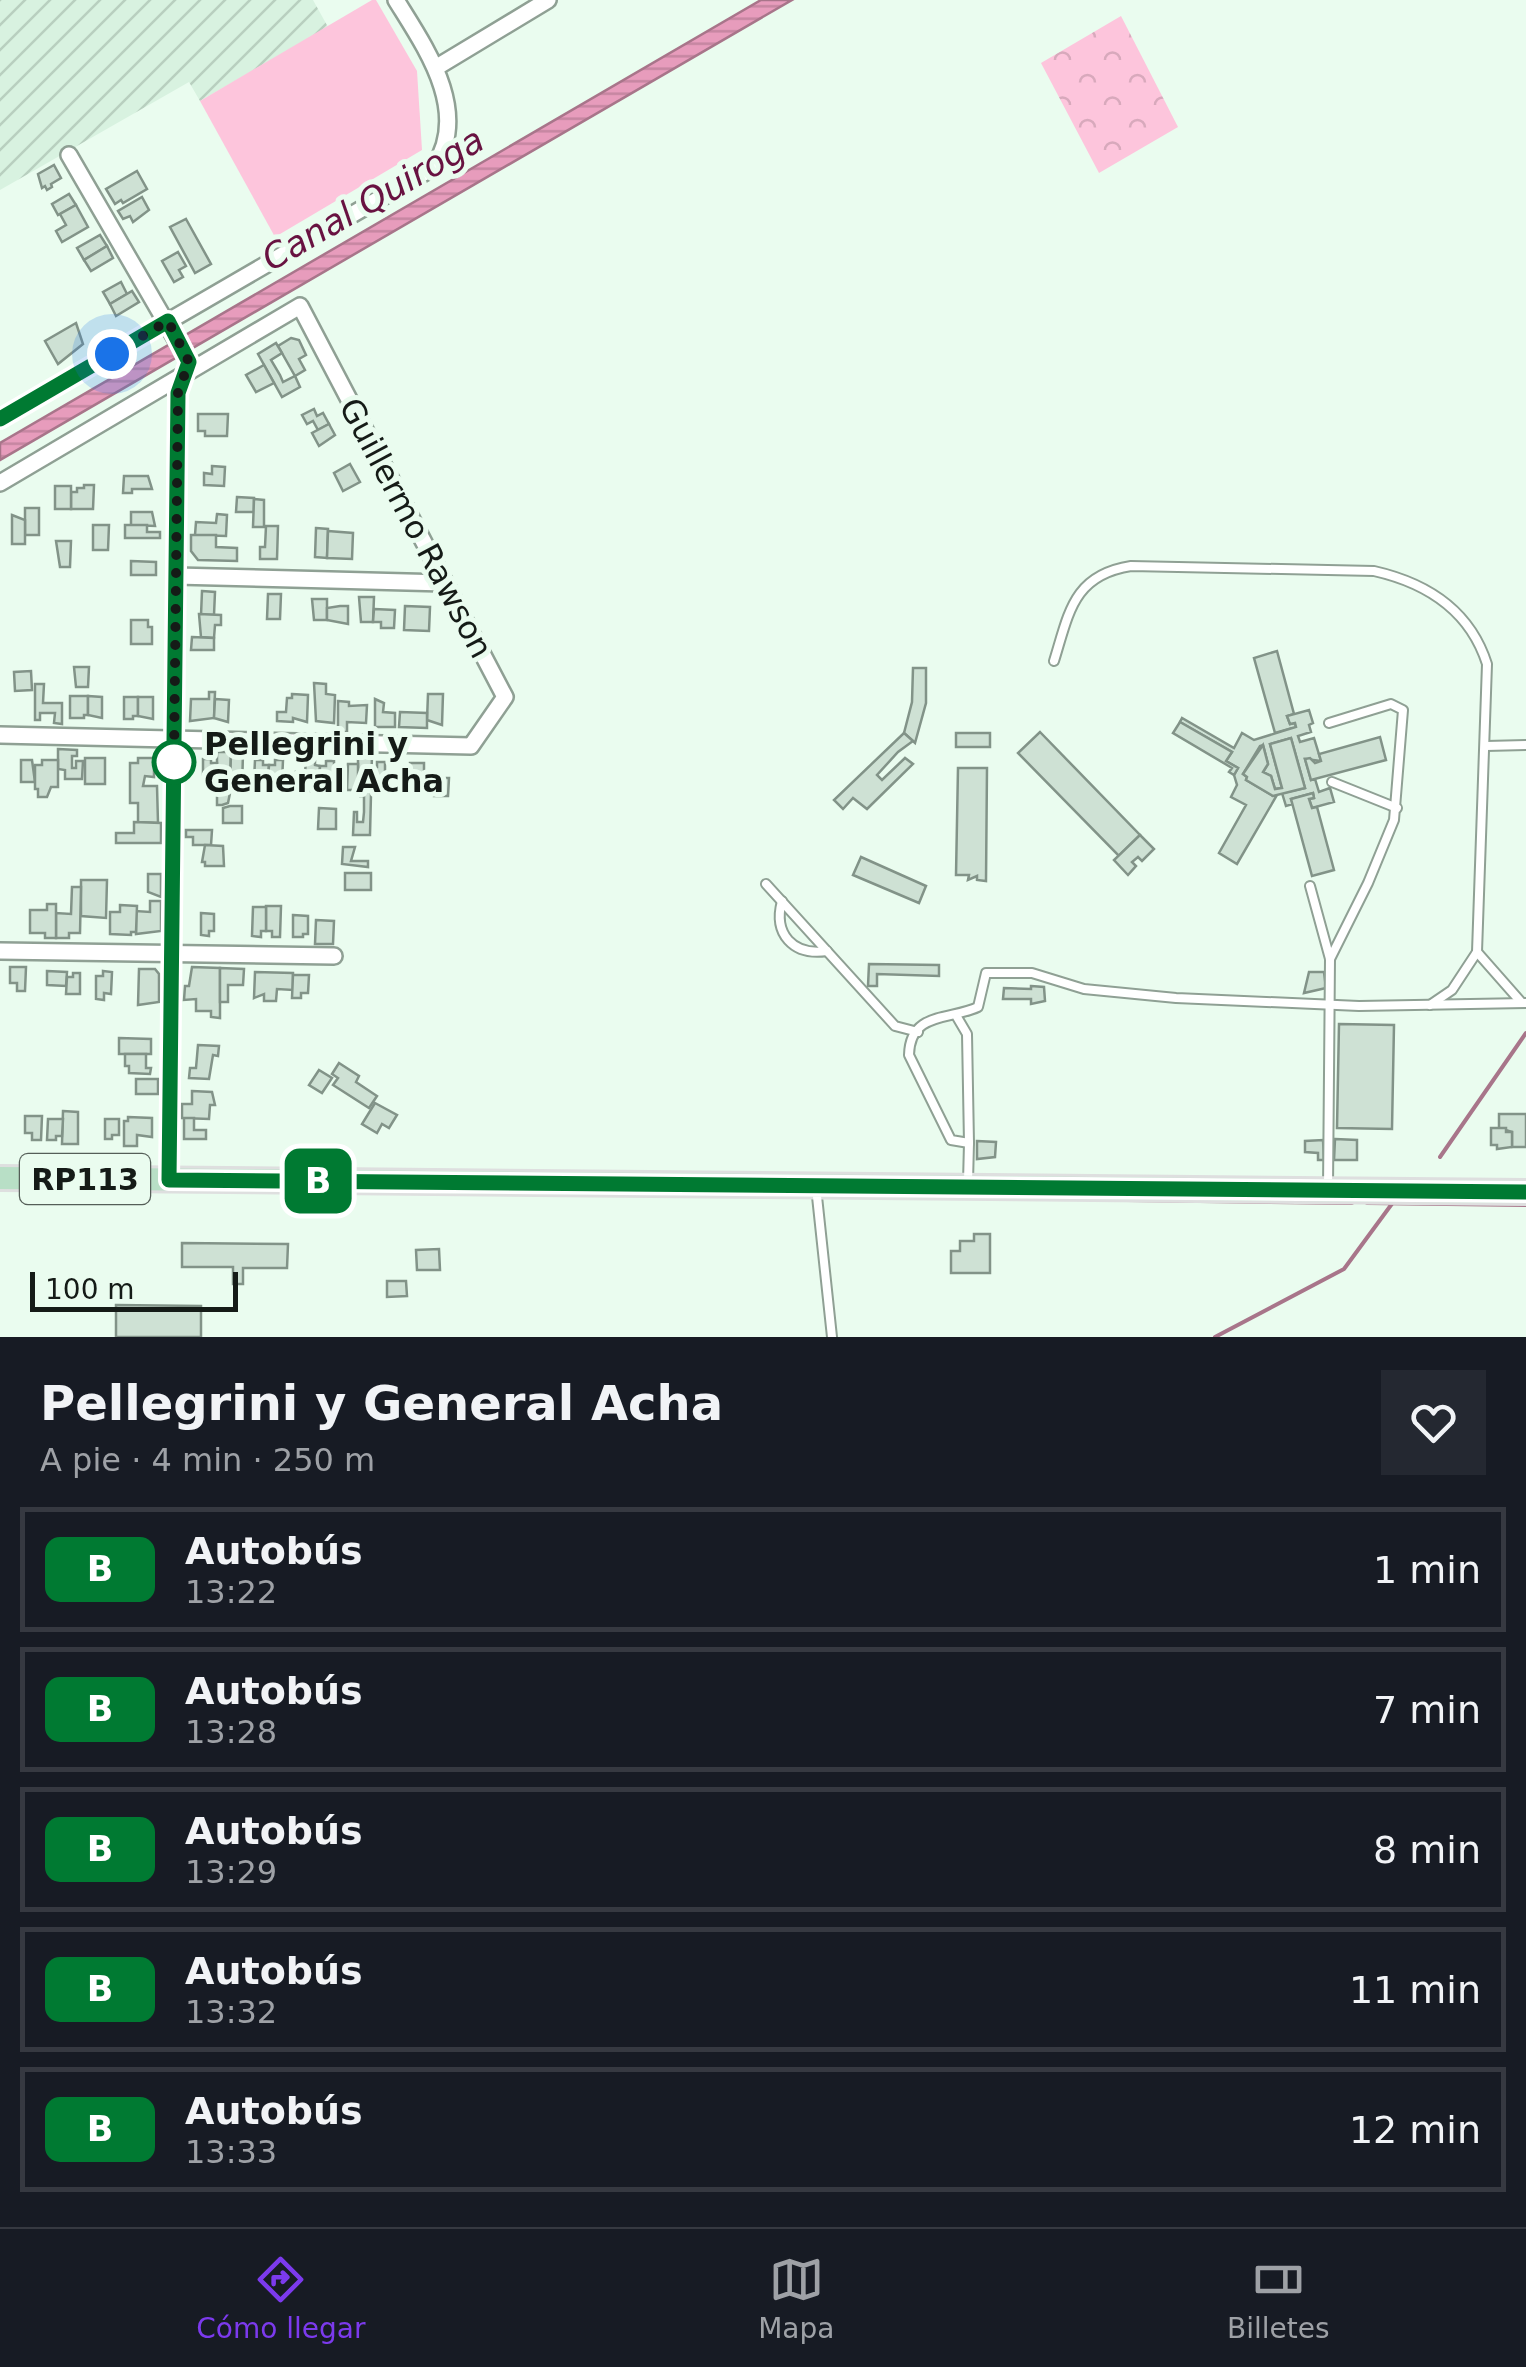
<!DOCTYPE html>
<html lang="es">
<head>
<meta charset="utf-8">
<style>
	body { margin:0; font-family:"DejaVu Sans",sans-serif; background:#242831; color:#f1f3f6; height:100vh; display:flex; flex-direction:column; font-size:38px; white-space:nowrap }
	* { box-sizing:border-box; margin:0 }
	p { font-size:32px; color:#9ea1a6 }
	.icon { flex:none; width:55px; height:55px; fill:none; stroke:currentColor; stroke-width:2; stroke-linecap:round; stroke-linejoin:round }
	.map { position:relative; height:1337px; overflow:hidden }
	.drawer { display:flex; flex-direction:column; background:#171b24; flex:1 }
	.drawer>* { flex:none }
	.badge { padding:0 20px; border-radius:15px; font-size:35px; line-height:65px }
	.scale { position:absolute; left:30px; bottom:25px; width:208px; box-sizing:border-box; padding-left:10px; border:5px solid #151b17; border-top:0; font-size:28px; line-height:35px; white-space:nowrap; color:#151b17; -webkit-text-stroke:8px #eafcef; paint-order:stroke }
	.you { position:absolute; width:50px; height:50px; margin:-25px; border:8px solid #fff; border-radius:50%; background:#1a73e8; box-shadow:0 0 0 15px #1a73e833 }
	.map>.badge { position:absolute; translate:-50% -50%; box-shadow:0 0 0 5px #fff }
	.round { display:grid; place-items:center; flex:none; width:105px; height:105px; border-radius:0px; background:#242831 }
	.headline { display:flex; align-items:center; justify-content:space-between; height:170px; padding:0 40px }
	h1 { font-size:48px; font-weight:700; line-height:75px }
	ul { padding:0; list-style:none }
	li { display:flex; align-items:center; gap:30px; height:125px; margin:0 20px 15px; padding:0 20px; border:5px solid #363941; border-radius:0px }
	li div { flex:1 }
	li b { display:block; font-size:38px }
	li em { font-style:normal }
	li .badge { min-width:110px; font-weight:700; text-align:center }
	.tabs { display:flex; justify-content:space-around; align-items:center; height:140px; border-top:2px solid #363941; background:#171b24; font-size:28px; color:#9ea1a6 }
	.tabs a { display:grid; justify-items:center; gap:5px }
	.tabs .active { color:#7c3aed }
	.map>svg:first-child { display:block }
	.industrial { fill:url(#industrial-furrows) }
	.park { fill:url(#park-crowns) }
	.pitch { fill:#fdc5dc }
	.water { fill:url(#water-rules); stroke:#a8758a; stroke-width:2.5 }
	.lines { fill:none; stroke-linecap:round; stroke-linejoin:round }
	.stream { stroke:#a8758a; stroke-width:4 }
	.building { fill:#cee1d4; stroke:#829388; stroke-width:2.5 }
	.lane-casing { stroke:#8fa094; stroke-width:12 }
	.street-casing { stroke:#8fa094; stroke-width:20 }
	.primary-casing { stroke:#dedfdf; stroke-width:28 }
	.lane { stroke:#fff; stroke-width:8 }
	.street { stroke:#fff; stroke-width:15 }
	.primary { stroke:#b8dfc6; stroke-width:22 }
	.line-casing { stroke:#fff; stroke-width:22 }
	.line { stroke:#007a32; stroke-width:15 }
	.walk { stroke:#151b17; stroke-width:10; stroke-dasharray:0 18 }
	.stop-dot { fill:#fff; stroke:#007a32; stroke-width:5 }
	.labels { text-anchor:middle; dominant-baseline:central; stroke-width:10; stroke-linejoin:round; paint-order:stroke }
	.shield { fill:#eafcef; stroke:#555e58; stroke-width:2.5 }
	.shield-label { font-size:30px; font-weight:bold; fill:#151b17 }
	.street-label { font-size:32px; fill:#151b17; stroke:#eafcef }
	.stop-label { font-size:32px; font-weight:bold; fill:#151b17; stroke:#eafcef; text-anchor:start }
	.water-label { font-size:35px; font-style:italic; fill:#681241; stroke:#eafcef }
</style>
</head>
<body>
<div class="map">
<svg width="1526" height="1337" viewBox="0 0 1526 1337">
	<defs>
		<pattern id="industrial-furrows" width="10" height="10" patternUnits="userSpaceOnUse" patternTransform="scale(2.5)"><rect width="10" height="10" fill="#d8f2e0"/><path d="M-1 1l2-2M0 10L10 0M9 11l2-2" fill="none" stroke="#b8cfbf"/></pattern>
		<pattern id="park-crowns" width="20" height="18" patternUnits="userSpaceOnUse" patternTransform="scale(2.5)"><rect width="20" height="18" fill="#fdc5dc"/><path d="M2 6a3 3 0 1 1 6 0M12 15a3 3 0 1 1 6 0" fill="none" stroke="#d8a9bc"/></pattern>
		<pattern id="water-rules" width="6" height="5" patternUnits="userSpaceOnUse" patternTransform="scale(2.5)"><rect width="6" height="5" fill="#e79cbc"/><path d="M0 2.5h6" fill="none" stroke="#c586a1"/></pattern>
	</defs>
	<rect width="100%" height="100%" fill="#eafcef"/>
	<!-- industrial -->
	<polygon class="industrial" points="0,0 313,0 328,27 200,101 189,82 0,190"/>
	<!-- park -->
	<polygon class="park" points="1121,16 1178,127 1099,173 1041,63"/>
	<!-- pitch -->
	<polygon class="pitch" points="372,0 376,0 417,71 422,150 275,237 200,101"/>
	<!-- water -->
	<polygon class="water" points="761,0 792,0 0,460 0,443"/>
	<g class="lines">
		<!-- stream -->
		<g class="stream">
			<polyline points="1440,1157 1526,1033"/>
			<polyline points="1128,1200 1352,1203"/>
			<polyline points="1367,1203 1526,1205"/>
			<polyline points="1215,1337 1344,1269 1394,1201"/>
		</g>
	</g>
	<!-- building -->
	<g class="building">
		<polygon points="54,165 61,178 51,184 52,187 47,190 45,186 42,188 38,174"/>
		<polygon points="137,171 147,189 123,203 121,200 115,204 106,189"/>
		<polygon points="69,194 76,205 58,215 52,204"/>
		<polygon points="142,197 149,210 133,222 130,216 123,219 118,211"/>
		<polygon points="76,205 88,227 62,242 56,231 66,225 60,214"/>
		<polygon points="186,219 211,264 195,273 170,227"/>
		<polygon points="100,235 107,246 84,260 77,248"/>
		<polygon points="107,246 113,258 91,271 84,260"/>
		<polygon points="178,252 186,266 179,270 183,277 174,282 162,261"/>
		<polygon points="121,282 127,294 110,304 103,292"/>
		<polygon points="132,291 139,302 116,316 110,304"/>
		<polygon points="76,323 83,344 58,364 45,341"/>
		<polygon points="291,338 299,340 306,355 299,359 305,370 295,376 278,346"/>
		<polygon points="276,343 282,353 271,360 280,375 283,382 295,376 300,387 282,397 258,354"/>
		<polygon points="264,365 274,383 256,392 246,375"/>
		<polygon points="314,409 317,416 323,413 329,424 318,430 313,421 307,424 302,415"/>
		<polygon points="198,414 228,414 227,436 205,436 205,431 198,431"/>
		<polygon points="329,424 335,435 319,446 312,433"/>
		<polygon points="350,464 360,482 343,491 334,473"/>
		<polygon points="212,466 225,467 224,486 204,485 204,473 212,474"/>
		<polygon points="124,476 148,476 152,489 132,489 132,493 123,493"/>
		<polygon points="84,485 94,485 93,509 71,509 71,492 77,492 77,488 84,488"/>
		<rect x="55" y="486" width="16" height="23"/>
		<polygon points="237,497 254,498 254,512 236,512"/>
		<polygon points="254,499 264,500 264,527 253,527"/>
		<rect x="25" y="508" width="14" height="27"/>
		<polygon points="131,512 152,512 155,526 131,525"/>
		<polygon points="217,514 227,515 226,536 195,535 196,522 216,523"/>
		<polygon points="12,515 25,520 25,544 12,544"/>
		<polygon points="93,525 109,525 108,550 93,550"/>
		<polygon points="125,525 147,525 147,532 160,532 160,538 125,538"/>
		<polygon points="266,526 278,526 277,559 260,559 260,547 265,547"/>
		<polygon points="316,528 328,529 327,558 315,557"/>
		<polygon points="328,531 353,533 352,559 327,558"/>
		<polygon points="191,535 216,535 216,547 237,548 237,561 198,560 191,551"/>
		<polygon points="56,541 71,541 70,567 60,567"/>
		<polygon points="131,561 156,562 156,575 131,575"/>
		<polygon points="202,591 215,592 214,615 201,615"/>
		<polygon points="268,594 281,594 280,619 267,619"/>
		<polygon points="359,597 374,597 373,622 361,622"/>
		<polygon points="312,599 327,599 327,620 314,620"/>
		<polygon points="340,606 348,606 348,624 327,620 327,608"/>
		<polygon points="405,606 430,607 429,631 404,630"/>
		<polygon points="374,609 395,610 394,628 381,628 381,622 373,622"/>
		<polygon points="199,614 221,615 221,625 215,625 214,638 201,637"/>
		<polygon points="131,620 148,620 148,627 152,627 152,644 131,644"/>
		<polygon points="192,637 214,638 214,650 191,650"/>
		<polygon points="1277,651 1294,714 1287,716 1290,724 1295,723 1296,727 1275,733 1254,658"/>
		<polygon points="74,667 89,667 88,687 76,687"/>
		<polygon points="913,668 926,668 926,703 915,743 904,733 912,702"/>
		<polygon points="31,671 32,690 15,691 14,672"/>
		<polygon points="314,683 326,684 326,694 335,695 334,723 316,721"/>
		<polygon points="35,684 44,684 43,703 62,703 62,724 54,723 55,713 40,713 40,720 35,720"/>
		<polygon points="209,692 215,692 214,718 190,721 191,699 209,699"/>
		<polygon points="292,694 308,695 307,722 293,718 293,722 277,721 277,712 286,712 287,698 292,698"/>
		<polygon points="428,694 443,694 442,725 427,720"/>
		<polygon points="70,696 88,696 88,715 84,715 84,718 70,718"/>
		<polygon points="88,696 102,697 102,718 88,715"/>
		<polygon points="124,697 138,697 138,716 133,716 133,719 124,719"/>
		<polygon points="138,697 153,697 153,719 138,716"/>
		<polygon points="215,699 229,700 228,722 214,718"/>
		<polygon points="375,699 384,703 383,712 395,713 395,727 375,727"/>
		<polygon points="338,701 349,702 349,706 367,705 366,723 347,722 347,732 338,732"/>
		<polygon points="1309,710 1313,723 1309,725 1311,732 1298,736 1300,742 1314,738 1321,761 1305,759 1311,780 1315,779 1319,792 1330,788 1334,802 1312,808 1309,799 1314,798 1313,793 1291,799 1293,804 1286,806 1282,793 1305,788 1291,738 1270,744 1282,788 1275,789 1271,776 1263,772 1268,764 1263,745 1260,746 1243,774 1247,777 1246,780 1273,796 1277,795 1237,864 1219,853 1246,805 1231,797 1237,785 1234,775 1238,768 1226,761 1232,752 1180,722 1182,718 1234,748 1242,733 1254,740 1296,727 1295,723 1290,724 1287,716"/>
		<polygon points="400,712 427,713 427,728 399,727"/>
		<polygon points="1180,722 1232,752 1226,761 1238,768 1234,775 1229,772 1232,768 1173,733"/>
		<polygon points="1040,732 1140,835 1119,856 1018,753"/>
		<polygon points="904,733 913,741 898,752 877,775 882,780 905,758 913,764 867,809 853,798 843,809 834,800"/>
		<rect x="956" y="733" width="34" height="14"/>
		<polygon points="1380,737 1386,760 1311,780 1305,759 1310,758 1315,763 1321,761 1319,754"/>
		<polygon points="1291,738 1305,788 1273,796 1246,780 1247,777 1243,774 1263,745 1268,764 1263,772 1271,776 1275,789 1282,788 1270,744"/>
		<polygon points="58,749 77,750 77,756 72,756 72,768 76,768 76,761 83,761 82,779 65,779 65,770 58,769"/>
		<polygon points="217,752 231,752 230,793 228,803 222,805 217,805"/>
		<polygon points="231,752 243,753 242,789 230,789"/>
		<polygon points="358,754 372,754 370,835 353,835 354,812 357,812 357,822 363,822 364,812 364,796 360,796 358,790"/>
		<rect x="85" y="758" width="20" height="26"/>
		<polygon points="138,758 154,758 154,777 145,776 143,786 157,786 158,823 138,822 138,803 130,803 130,763 138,763"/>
		<polygon points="203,759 211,759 211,763 217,763 217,780 203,780"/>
		<polygon points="21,760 32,760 35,782 21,782"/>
		<polygon points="42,760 58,760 58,787 51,787 47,797 38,797 38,789 35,789 35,765 42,765"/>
		<polygon points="255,760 263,760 263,765 269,765 268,781 254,781"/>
		<polygon points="275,760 283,760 282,782 268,781 269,765 275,765"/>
		<polygon points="306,761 315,761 315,765 320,766 319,791 305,791 305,782 296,782 296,772 305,773"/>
		<polygon points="326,761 334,761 334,783 343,783 343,792 319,791 320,766 326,766"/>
		<polygon points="377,762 385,762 385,784 371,784 372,767 377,767"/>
		<polygon points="410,763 424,763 424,784 409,784"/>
		<polygon points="348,764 358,764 358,790 347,790"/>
		<polygon points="958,768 987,768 986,881 977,880 977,876 968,880 969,875 956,875"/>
		<polygon points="434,778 449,778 448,796 434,796"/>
		<polygon points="1313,793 1314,798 1309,799 1312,808 1317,807 1334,870 1312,876 1291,799"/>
		<polygon points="230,806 242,806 242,823 223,823 223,808"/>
		<polygon points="319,808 336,809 336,829 318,829"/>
		<polygon points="134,822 161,823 161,843 116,843 116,833 134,833"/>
		<polygon points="186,830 212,830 211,845 193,845 193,837 186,837"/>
		<polygon points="1140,835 1154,849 1142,861 1138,857 1132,862 1136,866 1128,875 1114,860"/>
		<polygon points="205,845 223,846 224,866 205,866 205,862 202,862"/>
		<polygon points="343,847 355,847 351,861 368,861 368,867 342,864"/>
		<polygon points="861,857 926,886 919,903 853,875"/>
		<rect x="345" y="873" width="26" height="17"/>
		<polygon points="148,874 161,874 161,897 148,892"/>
		<polygon points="81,880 107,880 106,918 81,916"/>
		<polygon points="72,887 81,887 80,933 69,933 69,938 56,938 56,913 71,914"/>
		<polygon points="150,901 161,901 161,931 136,934 136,911 150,912"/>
		<polygon points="47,904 56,904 56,938 45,938 45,933 30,933 30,910 47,910"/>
		<polygon points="120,905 137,906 136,932 131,932 131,935 110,934 110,912 120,912"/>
		<polygon points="266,906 281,906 280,937 272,937 272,931 266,931"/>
		<polygon points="253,907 266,907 266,931 261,931 261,937 252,936"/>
		<polygon points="201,913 214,914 214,931 209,931 209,936 201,935"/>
		<polygon points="293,915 308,916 308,934 303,934 303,937 293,937"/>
		<polygon points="316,920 334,921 333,944 315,944"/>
		<polygon points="869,964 939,965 939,976 877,974 877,986 868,986"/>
		<polygon points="10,967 26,967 25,991 17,991 17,983 10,983"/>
		<polygon points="192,967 220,968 220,1018 211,1017 211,1011 196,1011 196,999 184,1000 185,986 189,986"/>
		<polygon points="220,968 244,969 243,985 228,985 228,1002 220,1002"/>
		<polygon points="139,969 155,969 159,974 159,1002 138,1005"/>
		<polygon points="47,971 67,972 66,986 47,985"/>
		<polygon points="103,971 112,972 111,994 104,993 104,1000 96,999 96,976 103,976"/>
		<polygon points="255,972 293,973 293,990 277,989 276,1001 264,1001 264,994 254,998"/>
		<polygon points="1309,972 1324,972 1326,988 1304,993"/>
		<polygon points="73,973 80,973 80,994 66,994 67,977 73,977"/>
		<polygon points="293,975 309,975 308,993 301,993 301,998 292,998"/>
		<polygon points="1031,986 1044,987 1045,1001 1031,1004 1031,999 1003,999 1004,988 1031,989"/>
		<polygon points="1339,1024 1394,1025 1392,1129 1337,1128"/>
		<polygon points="119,1038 151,1039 151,1054 119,1054"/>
		<polygon points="198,1045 219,1046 218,1056 213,1055 209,1079 189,1078 190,1068 196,1068"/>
		<polygon points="125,1054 146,1054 146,1068 151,1068 150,1074 129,1073 129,1066 125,1066"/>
		<polygon points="339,1063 359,1076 356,1082 377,1096 369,1108 333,1085 338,1078 332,1074"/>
		<polygon points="319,1070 332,1078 322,1093 309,1085"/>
		<rect x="136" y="1079" width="22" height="15"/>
		<polygon points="192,1091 212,1092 215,1105 210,1105 209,1119 182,1118 182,1104 192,1104"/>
		<polygon points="375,1103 397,1115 389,1128 382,1124 377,1133 362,1124"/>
		<polygon points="63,1111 78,1112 78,1144 62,1144"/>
		<polygon points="1499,1114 1526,1114 1526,1147 1512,1147 1512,1132 1499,1128"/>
		<polygon points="25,1116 42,1116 41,1140 32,1140 32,1133 25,1133"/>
		<polygon points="128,1117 152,1118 152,1137 137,1135 137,1146 124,1146 124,1121 128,1121"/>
		<polygon points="184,1118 194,1118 194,1130 206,1130 206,1139 184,1139"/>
		<polygon points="48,1119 63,1119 62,1136 56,1136 56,1140 47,1140"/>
		<polygon points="105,1119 119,1119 119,1135 112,1135 112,1139 105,1139"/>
		<polygon points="1491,1128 1506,1128 1506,1132 1512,1132 1512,1147 1497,1149 1497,1145 1491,1145"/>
		<polygon points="1335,1139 1357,1140 1357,1160 1334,1160"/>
		<polygon points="1323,1140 1324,1160 1318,1160 1318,1153 1305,1152 1305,1141"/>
		<polygon points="977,1141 996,1142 995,1157 977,1159"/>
		<polygon points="974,1234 990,1234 990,1273 951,1273 951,1251 960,1251 960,1241 974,1241"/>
		<polygon points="182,1243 288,1244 287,1268 243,1268 243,1284 233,1284 233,1267 182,1267"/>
		<polygon points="439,1249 440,1270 417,1270 416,1250"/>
		<polygon points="387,1281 406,1281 407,1296 387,1297"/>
		<polygon points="116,1305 201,1306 201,1337 116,1337"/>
	</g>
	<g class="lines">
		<!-- lane casing -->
		<g class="lane-casing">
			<g id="lane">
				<path d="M1054,661C1069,613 1073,575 1131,566L1374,571C1427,583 1470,611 1487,664L1477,952L1452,990L1430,1005"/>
				<polyline points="1329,723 1391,704 1403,710 1394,820 1368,883 1330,959"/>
				<polyline points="1486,746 1526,745"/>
				<polyline points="1332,782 1397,808"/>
				<polyline points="766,884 895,1026 918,1032"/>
				<polyline points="1310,886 1330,959 1328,1188"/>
				<path d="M782,901C773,934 793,956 827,951"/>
				<polyline points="1477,952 1521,1002"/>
				<path d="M957,1017L967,1034L969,1143L951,1140L909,1055C910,1011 951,1020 978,1007L986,973H1032L1084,989L1176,998L1359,1006L1526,1003"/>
				<polyline points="968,1182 969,1143"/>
				<polyline points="816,1187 832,1337"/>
			</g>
		</g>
		<!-- street casing -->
		<g class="street-casing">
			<g id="street">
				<polyline points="437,67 548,0"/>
				<polyline points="69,155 189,362 178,393 169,1180"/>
				<path d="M0,419L434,167C471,111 425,47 396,0"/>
				<polyline points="0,483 300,306 505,697 471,746 0,735"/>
				<polyline points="176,576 445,583"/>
				<polyline points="0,951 334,956"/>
			</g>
		</g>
		<!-- primary casing -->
		<g class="primary-casing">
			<polyline id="primary" points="0,1178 1526,1192"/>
		</g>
		<!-- lane -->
		<use href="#lane" class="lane"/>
		<!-- street -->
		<use href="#street" class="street"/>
		<!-- primary -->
		<use href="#primary" class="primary"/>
	</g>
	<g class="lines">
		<!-- line casing -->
		<g class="line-casing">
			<polyline id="line" points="0,419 168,321 189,362 178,393 169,1180 1526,1192"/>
		</g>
		<!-- line -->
		<use href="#line" class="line"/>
		<!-- walk -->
		<polyline class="walk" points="112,354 168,321 189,362 178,393 174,762"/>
	</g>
	<!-- markers -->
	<circle class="stop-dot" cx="174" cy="762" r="20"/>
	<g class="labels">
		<!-- shield labels -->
		<rect class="shield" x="20" y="1154" width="130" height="50" rx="8"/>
		<g class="shield-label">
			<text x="85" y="1179">RP113</text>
		</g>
		<!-- street labels -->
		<g class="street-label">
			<text transform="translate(416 528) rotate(62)">Guillermo Rawson</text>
		</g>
		<!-- stop labels -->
		<g class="stop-label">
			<text x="204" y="744">Pellegrini y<tspan x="204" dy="37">General Acha</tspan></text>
		</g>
		<!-- water labels -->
		<g class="water-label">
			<text transform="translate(373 199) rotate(-30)">Canal Quiroga</text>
		</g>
	</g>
</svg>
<div class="scale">100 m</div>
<div class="you" style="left:112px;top:354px"></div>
<b class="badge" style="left:318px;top:1181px;background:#007a32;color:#fff">B</b>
</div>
<section class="drawer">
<div class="headline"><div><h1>Pellegrini y General Acha</h1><p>A pie · 4 min · 250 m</p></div><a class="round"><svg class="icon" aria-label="heart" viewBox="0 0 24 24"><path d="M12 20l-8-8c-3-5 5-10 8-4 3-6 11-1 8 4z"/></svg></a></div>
<ul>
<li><span class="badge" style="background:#007a32;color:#fff">B</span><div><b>Autobús</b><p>13:22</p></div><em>1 min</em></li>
<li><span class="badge" style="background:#007a32;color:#fff">B</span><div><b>Autobús</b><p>13:28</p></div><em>7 min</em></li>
<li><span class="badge" style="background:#007a32;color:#fff">B</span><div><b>Autobús</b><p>13:29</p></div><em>8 min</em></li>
<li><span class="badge" style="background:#007a32;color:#fff">B</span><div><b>Autobús</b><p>13:32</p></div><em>11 min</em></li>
<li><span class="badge" style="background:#007a32;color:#fff">B</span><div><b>Autobús</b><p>13:33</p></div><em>12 min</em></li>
</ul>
</section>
<nav class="tabs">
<a class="active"><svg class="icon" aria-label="directions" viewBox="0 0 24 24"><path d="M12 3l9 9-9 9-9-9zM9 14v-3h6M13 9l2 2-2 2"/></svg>Cómo llegar</a>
<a><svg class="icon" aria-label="map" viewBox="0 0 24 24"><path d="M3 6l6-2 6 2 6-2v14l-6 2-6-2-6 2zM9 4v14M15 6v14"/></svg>Mapa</a>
<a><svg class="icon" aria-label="tickets" viewBox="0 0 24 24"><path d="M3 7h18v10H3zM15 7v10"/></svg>Billetes</a>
</nav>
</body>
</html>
